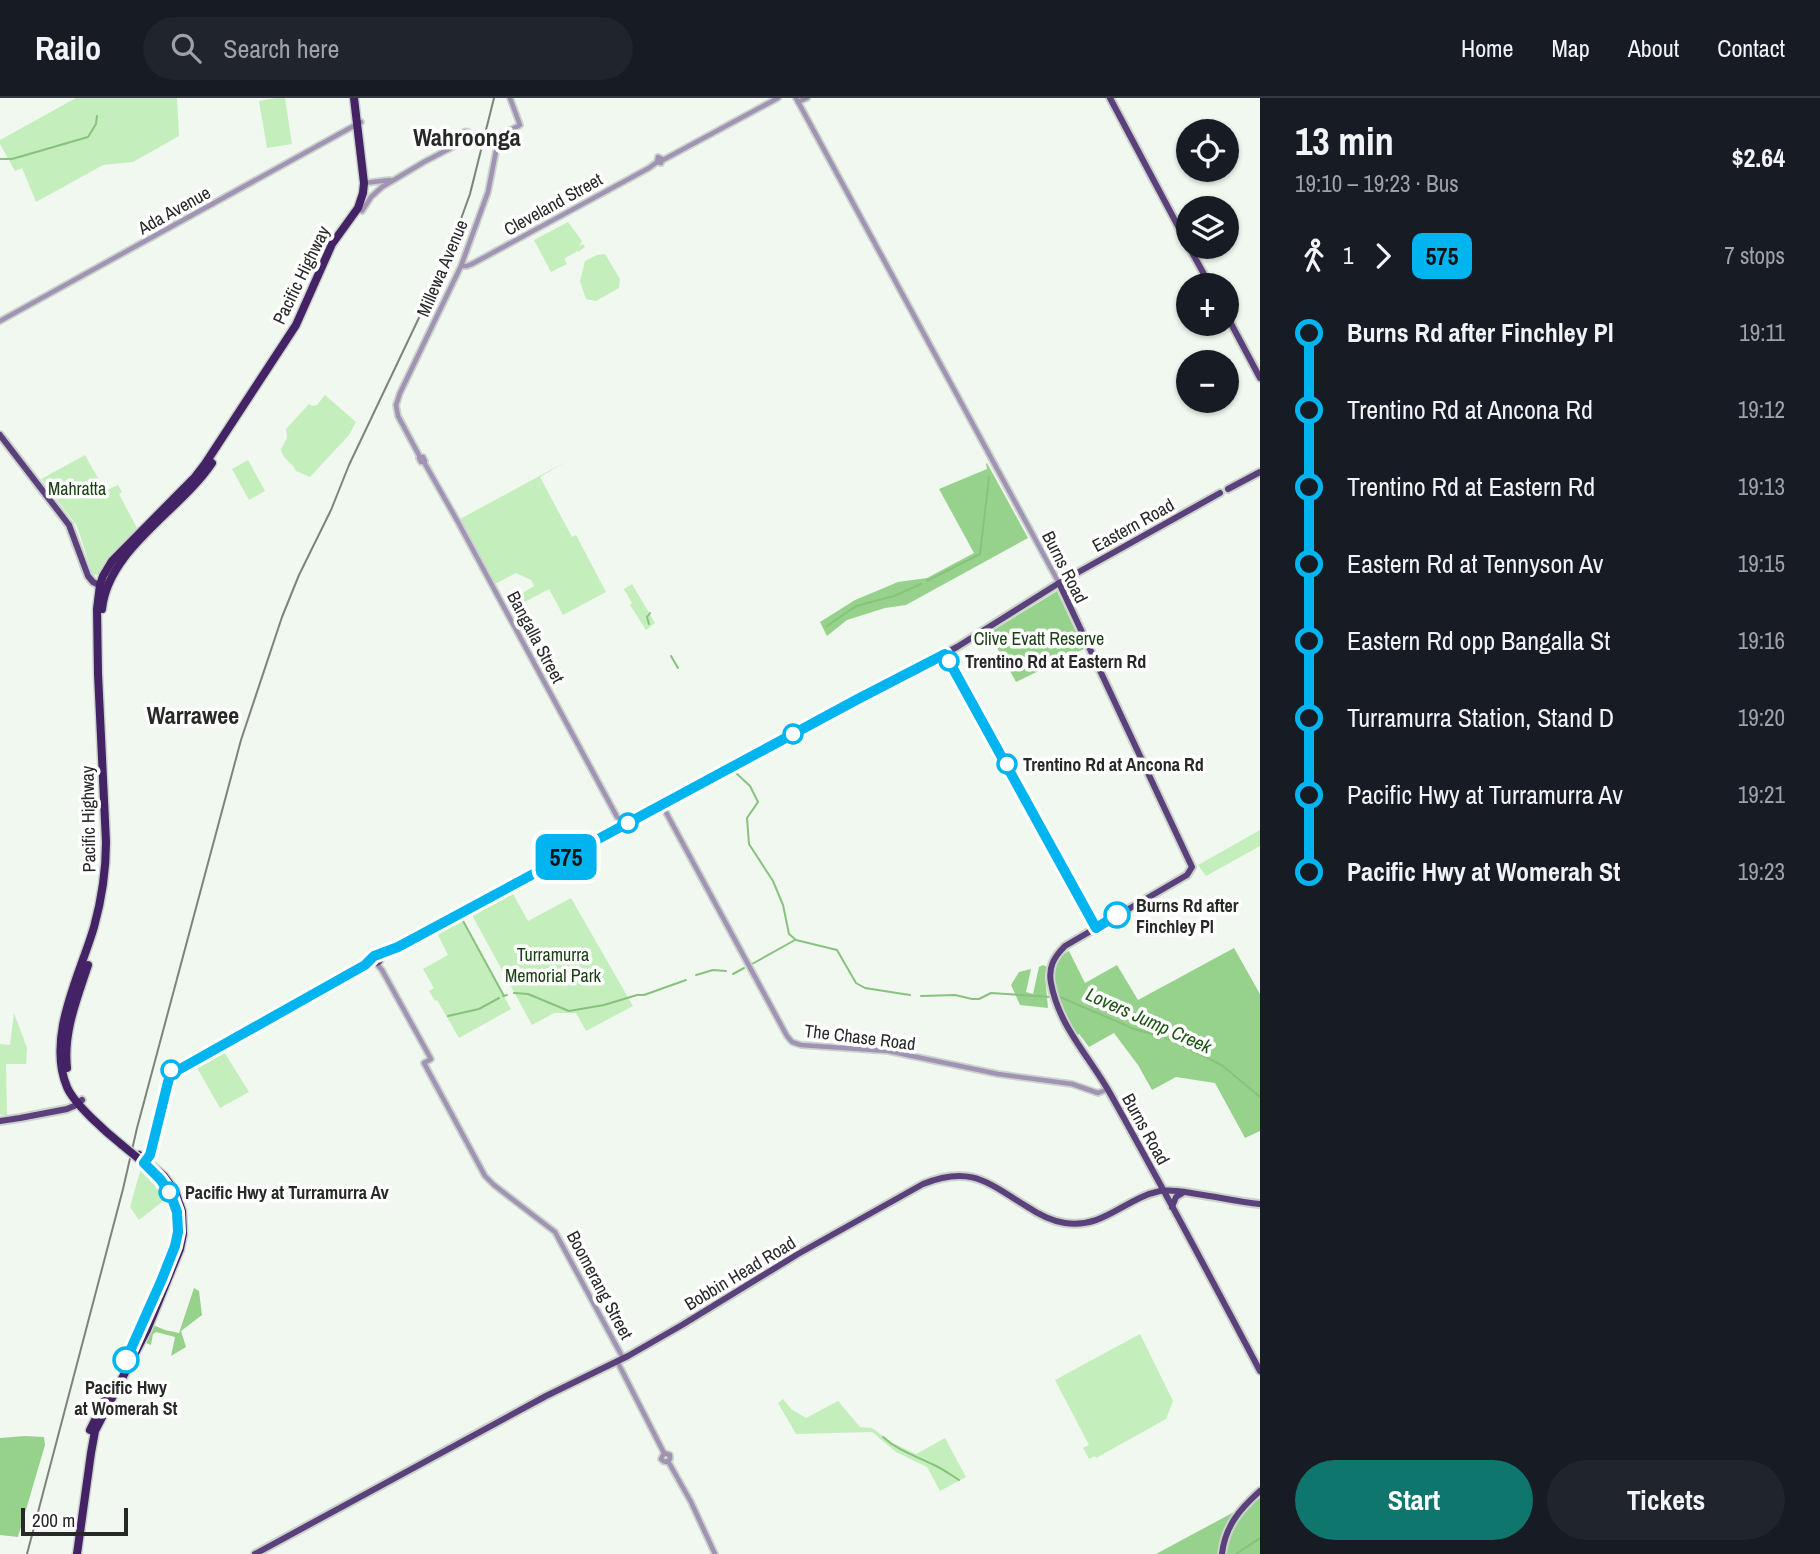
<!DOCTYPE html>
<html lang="en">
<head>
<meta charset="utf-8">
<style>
	body { margin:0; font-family:"Archivo Narrow",sans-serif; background:#20242c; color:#f1f3f6; height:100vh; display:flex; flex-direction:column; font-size:26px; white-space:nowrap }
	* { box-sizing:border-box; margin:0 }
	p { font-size:23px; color:#9ea1a6 }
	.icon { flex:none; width:38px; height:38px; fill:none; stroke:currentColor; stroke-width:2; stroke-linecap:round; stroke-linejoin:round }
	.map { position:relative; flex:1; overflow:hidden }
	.sheet { display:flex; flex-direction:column; background:#171b24; width:560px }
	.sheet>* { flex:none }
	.badge { padding:0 14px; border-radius:10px; font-size:24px; line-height:46px }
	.buttons { position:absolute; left:1176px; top:21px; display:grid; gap:14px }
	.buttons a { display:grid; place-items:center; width:63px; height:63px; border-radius:50%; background:#171b24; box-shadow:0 2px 5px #0004; font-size:35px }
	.scale { position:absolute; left:21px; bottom:18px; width:107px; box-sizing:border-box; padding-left:7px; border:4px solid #262926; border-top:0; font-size:19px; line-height:24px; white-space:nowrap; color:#262926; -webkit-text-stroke:5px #fff; paint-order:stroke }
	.map>.badge { position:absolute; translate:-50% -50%; box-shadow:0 0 0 4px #fff }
	.legs { display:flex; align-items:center; gap:10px; height:77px; padding:0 35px; font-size:23px }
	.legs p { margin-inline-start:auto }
	.overview { display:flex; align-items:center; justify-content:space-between; height:119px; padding:0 35px }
	h1 { font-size:38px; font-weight:800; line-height:52px }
	.button { display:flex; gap:14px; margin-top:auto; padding:14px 35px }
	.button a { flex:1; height:80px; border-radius:42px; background:#0f766e; color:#fff; font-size:28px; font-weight:800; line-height:80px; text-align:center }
	.button a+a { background:#20242c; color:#f1f3f6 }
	ul { padding:0 35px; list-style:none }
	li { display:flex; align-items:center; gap:24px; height:77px; font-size:26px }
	li i { display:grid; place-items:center; width:10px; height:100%; margin:0 9px; background:currentColor }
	li i::after { content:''; width:18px; height:18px; margin:-9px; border:5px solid; border-radius:50%; background:#171b24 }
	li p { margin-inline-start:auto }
	li:first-child i { background:linear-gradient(#0000 50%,currentColor 0) }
	li:last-child i { background:linear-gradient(currentColor 50%,#0000 0) }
	header { display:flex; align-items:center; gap:42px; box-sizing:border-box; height:98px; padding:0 35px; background:#171b24; border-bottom:2px solid #363941 }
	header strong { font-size:33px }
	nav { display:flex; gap:38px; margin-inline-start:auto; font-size:24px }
	.search { width:490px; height:63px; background:#20242c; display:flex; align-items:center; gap:18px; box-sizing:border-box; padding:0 24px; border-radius:38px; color:#9ea1a6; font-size:26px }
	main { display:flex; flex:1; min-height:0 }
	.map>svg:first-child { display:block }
	.green { fill:#c4eebc }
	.forest { fill:#97d28d }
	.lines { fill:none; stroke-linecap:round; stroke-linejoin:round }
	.stream { stroke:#88c27e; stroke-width:2 }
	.minor-casing { stroke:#ccd3cc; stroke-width:8 }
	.major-casing { stroke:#ccd3cc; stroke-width:10 }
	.highway-casing { stroke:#ccd3cc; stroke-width:11 }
	.minor { stroke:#a093b4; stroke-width:4.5 }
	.major { stroke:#5b417b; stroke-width:6 }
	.highway { stroke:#432365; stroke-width:8 }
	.rail { stroke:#7e837e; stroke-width:2 }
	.minor-bridge-casing { stroke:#ccd3cc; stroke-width:8; stroke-linecap:butt }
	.highway-bridge-casing { stroke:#ccd3cc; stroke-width:11; stroke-linecap:butt }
	.minor-bridge { stroke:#a093b4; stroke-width:4.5 }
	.highway-bridge { stroke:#432365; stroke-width:8 }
	.line-1-casing { stroke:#fff; stroke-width:16 }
	.line-1 { stroke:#00b5ef; stroke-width:10 }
	.stop-1-dot { fill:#fff; stroke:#00b5ef; stroke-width:3.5 }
	.labels { text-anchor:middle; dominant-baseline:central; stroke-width:7; stroke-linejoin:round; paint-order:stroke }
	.street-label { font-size:18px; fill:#262926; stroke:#fff }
	.park-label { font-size:18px; fill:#1a4113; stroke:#fff }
	.stop-label { font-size:18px; font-weight:bold; fill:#262926; stroke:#fff; text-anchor:start }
	.water-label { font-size:19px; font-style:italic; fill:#1b5411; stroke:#fff }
	.district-label { font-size:24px; font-weight:bold; fill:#262926; stroke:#fff }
</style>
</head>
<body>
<header>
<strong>Railo</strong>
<div class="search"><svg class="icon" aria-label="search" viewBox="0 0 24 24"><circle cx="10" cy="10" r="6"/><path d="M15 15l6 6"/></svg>Search here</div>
<nav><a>Home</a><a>Map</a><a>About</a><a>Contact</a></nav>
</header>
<main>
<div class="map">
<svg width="1260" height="1456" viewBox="0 0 1260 1456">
	<rect width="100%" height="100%" fill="#f1f8f0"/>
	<!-- green -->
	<g class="green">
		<polygon points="76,0 177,0 179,38 133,64 103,67 36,104 22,70 15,73 0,46 0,42"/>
		<polygon points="275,0 285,0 292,46 267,50 259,3"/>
		<polygon points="568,124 582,143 579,148 583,146 585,149 578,154 577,152 576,154 564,161 567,166 551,174 534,142"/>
		<polygon points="605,156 620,181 619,190 596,203 586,201 580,183 585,163 597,157"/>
		<path d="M325,297L356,324L349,337L310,379L296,373C293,364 282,362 281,351L287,340L286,331L309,306L312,308L317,307Z"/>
		<polygon points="85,357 105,393 118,387 122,394 119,396 137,430 109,460 99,476 95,477 92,475 77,428 41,381"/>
		<polygon points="248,362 265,393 249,402 232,371"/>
		<polygon points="569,362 540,379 572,439 576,437 606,494 563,517 549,491 523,505 519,497 534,488 531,482 516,475 495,486 460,421"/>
		<polygon points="632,486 655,525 646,532 630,507 632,505 624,491"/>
		<polygon points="1260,732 1260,748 1206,778 1198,767"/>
		<polygon points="512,794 528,823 571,800 633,908 586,933 576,915 554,915 532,927 473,819 473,816"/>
		<polygon points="461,821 511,911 459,940 437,902 435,903 429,893 434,890 423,871 448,857 437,835"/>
		<polygon points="14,915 27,950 26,966 6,966 7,1017 0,1017 0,946 10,947"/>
		<polygon points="223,952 249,994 220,1010 196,968"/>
		<polygon points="141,1070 160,1088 167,1100 139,1122 130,1109"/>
		<polygon points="1140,1236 1173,1303 1166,1321 1096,1360 1095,1358 1089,1361 1083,1350 1089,1347 1055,1282"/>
		<polygon points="783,1301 791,1311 806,1320 838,1303 860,1329 872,1330 893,1345 916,1356 945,1340 966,1379 940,1393 927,1369 896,1354 872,1334 796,1336 778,1305"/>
	</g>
	<!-- forest -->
	<g class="forest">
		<polygon points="987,365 1028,440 906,507 885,510 847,522 827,538 820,524 855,502 898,484 927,480 974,455 939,391 987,371 986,366"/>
		<polygon points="1057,493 1084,551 1016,584 989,535"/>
		<path d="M1234,850L1260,896V1033L1245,1040L1215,985L1176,979L1152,992L1138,967L1114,935L1089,949L1079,936L1076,937C1067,920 1038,875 1059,858C1062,856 1066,855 1069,853L1085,885L1117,867L1138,902Z"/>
		<polygon points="1043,867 1047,869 1045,877 1048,910 1020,907 1011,887 1019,874 1031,871 1026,894 1033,896 1039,869"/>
		<polygon points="194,1190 199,1193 202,1217 181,1233 186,1249 171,1258 175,1239 156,1234 153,1236 151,1247 146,1245 153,1227 165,1232 179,1235"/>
		<polygon points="25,1338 44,1339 45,1347 18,1439 0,1437 0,1340"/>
		<polygon points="1260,1400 1260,1456 1156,1456"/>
	</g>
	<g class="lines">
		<!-- stream -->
		<g class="stream">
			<polyline points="0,61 12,61 88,39 96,26 97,18"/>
			<polyline points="927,483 980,456 989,379"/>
			<polyline points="649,526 647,519 650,515"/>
			<polyline points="827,528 856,508 894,498 921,486"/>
			<polyline points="671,558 678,570"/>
			<polyline points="737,676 750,688 758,704 747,720 749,746 773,783 783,807 789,836 796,842 837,852 856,885 865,890 910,897"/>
			<polyline points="462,821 504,898"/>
			<polyline points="752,866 795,842"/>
			<polyline points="733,876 744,870"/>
			<polyline points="696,877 713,872 726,873"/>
			<polyline points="514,895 528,896 569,913 604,907 637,897 644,897 686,882"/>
			<polyline points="503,898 507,897"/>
			<polyline points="921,898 955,897 972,901 979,901 991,895 1051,899"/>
			<polyline points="1060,899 1137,932 1164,939 1200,956 1223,968 1260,999"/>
			<polyline points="448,918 479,911 499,900"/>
			<path d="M883,1339C898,1353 916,1358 934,1367C943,1371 951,1377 959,1382"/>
			<polyline points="1236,1456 1260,1440"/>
		</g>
		<!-- minor casing -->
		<g class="minor-casing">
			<g id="minor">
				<polyline points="796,0 1059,485"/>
				<polyline points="798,4 807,0"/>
				<circle cx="466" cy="38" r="4.5"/>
				<polyline points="497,39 520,27 510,0"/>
				<polyline points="663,62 778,0"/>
				<polyline points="364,85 390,82"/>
				<polyline points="362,113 371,99 382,89 424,64 466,42"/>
				<polyline points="461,168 467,168 472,166 649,70 657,64 658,59 662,61 661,65 657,64"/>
				<polyline points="0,223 361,24"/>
				<polyline points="420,359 398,318 396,307 400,295 461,168 488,94 499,38"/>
				<polygon points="423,359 425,363 421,364 419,360"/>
				<polyline points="424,364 458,424 622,728"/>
				<polyline points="662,707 787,938 792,944 801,947 888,953 998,976 1072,986 1098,995 1108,991"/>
				<polyline points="376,865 382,872 431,961 424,965 485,1078 494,1087 555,1134 623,1260"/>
				<polyline points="617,1263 664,1355 670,1357 670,1361 667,1364 663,1363 661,1361 664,1355"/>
				<polyline points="668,1363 691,1404 715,1456"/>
			</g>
		</g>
		<!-- major casing -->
		<g class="major-casing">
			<g id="major">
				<polyline points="1110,0 1188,147"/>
				<polyline points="1189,149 1210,187"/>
				<polyline points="1227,218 1260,280"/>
				<polyline points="0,337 69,427 88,478 93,484 101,488"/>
				<polyline points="1228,391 1260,374"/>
				<path d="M1059,485L1192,769L1187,777L1065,848C1054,859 1048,869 1051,885C1059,929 1090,959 1111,997C1162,1088 1211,1180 1260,1273"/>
				<circle cx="376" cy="861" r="4"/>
				<polyline points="378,858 398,849 465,814 856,602 957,549 1059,485 1220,395"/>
				<polyline points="0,1023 20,1020 67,1011 74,1008 82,1002"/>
				<polyline points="144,1065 150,1057 171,972 180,971 365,867 372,860"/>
				<polyline points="1172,1109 1176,1099 1184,1094"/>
				<path d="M255,1456L546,1298L628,1258L682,1227L798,1156L923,1086C970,1067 987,1084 1026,1108C1038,1116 1050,1123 1065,1125C1104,1131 1125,1100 1160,1093C1172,1091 1184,1094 1197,1096C1218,1099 1239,1104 1260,1106"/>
				<path d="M1222,1456C1225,1428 1240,1411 1260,1393"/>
			</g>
		</g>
		<!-- highway casing -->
		<g class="highway-casing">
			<g id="highway">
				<path d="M102,511C108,451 180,413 212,365"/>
				<path d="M67,970C63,934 77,901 88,867"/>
				<path d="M122,1047C107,1035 74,1006 67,989C46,939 80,877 94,829C102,800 106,773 106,744L98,576L97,511L100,487L103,478L112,463L195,379L205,366L296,227L332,146L358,110L363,95L364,85L354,0"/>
				<polyline points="173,1154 178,1134 175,1105"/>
				<polyline points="136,1241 157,1192"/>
				<polyline points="90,1332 106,1300"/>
				<polyline points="77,1456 91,1355 95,1333 147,1232 180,1151 183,1136 182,1113 175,1093 164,1078 139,1057"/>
			</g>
		</g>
		<!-- minor -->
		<use href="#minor" class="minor"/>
		<!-- major -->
		<use href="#major" class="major"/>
		<!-- highway -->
		<use href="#highway" class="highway"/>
		<!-- rail -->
		<polyline class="rail" points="27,1456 123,1091 137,1030 241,642 282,519 299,477 331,412 349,367 445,165 470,96 494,0"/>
		<!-- minor-bridge casing -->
		<g class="minor-bridge-casing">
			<polyline id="minor-bridge" points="477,37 493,40"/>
		</g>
		<!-- highway-bridge casing -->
		<g class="highway-bridge-casing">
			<polyline id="highway-bridge" points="122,1047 139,1061"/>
		</g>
		<!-- minor-bridge -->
		<use href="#minor-bridge" class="minor-bridge"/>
		<!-- highway-bridge -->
		<use href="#highway-bridge" class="highway-bridge"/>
	</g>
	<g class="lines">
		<!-- line-1 casing -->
		<g class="line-1-casing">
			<polyline id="line-1" points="126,1262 162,1181 175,1148 178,1134 177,1114 170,1095 160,1081 144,1065 150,1057 171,972 180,971 365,867 374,858 398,849 856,602 945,556 1096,830 1117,817"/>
		</g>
		<!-- line-1 -->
		<use href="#line-1" class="line-1"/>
	</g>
	<!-- markers -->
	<g class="stop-1-dot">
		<circle cx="949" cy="563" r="9"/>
		<circle cx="793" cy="636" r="9"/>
		<circle cx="1007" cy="666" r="9"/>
		<circle cx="628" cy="725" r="9"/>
		<circle cx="1117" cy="817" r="12"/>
		<circle cx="171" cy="972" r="9"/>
		<circle cx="169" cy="1094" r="9"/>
		<circle cx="126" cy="1262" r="12"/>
	</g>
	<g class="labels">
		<!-- street labels -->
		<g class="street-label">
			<text transform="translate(553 106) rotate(-29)">Cleveland Street</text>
			<text transform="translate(174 112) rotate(-29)">Ada Avenue</text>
			<text transform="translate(442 170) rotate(-67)">Millewa Avenue</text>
			<text transform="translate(301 177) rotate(-64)">Pacific Highway</text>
			<text transform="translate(1133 427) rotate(-29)">Eastern Road</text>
			<text transform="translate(1065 469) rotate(63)">Burns Road</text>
			<text transform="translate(536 539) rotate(62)">Bangalla Street</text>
			<text transform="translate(88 721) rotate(-91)">Pacific Highway</text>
			<text transform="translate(860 939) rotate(7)">The Chase Road</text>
			<text transform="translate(1146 1031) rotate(61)">Burns Road</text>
			<text transform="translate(740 1175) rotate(-31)">Bobbin Head Road</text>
			<text transform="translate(600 1187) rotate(62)">Boomerang Street</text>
		</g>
		<!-- park labels -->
		<g class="park-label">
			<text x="77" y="390">Mahratta</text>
			<text x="1039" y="540">Clive Evatt Reserve</text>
			<text x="553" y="856">Turramurra<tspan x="553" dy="21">Memorial Park</tspan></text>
		</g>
		<!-- stop labels -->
		<g class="stop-label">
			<text x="965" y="563">Trentino Rd at Eastern Rd</text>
			<text x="1023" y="666">Trentino Rd at Ancona Rd</text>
			<text x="1136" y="807">Burns Rd after<tspan x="1136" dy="21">Finchley Pl</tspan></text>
			<text x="185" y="1094">Pacific Hwy at Turramurra Av</text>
			<text x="126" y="1289" text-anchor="middle">Pacific Hwy<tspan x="126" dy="21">at Womerah St</tspan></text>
		</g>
		<!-- water labels -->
		<g class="water-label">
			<text transform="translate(1149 922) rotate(24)">Lovers Jump Creek</text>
		</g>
		<!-- district labels -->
		<g class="district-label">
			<text x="467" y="39">Wahroonga</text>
			<text x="193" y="617">Warrawee</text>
		</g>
	</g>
</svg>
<div class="buttons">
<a><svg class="icon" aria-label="locate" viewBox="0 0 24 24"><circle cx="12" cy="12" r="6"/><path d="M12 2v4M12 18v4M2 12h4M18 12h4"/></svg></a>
<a><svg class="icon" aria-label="layers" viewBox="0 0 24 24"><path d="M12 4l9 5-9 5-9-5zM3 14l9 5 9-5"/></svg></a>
<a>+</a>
<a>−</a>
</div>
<div class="scale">200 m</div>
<b class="badge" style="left:566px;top:759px;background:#00b5ef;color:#111">575</b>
</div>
<section class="sheet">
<div class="overview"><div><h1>13 min</h1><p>19:10 – 19:23 · Bus</p></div><b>$2.64</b></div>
<div class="legs"><svg class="icon" aria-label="walk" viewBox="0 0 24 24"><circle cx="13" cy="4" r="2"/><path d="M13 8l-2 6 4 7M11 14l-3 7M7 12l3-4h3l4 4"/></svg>1<svg class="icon" aria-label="forward" viewBox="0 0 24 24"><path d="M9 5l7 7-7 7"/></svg><b class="badge" style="background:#00b5ef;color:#111">575</b><p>7 stops</p></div>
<ul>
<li><i style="color:#00b5ef"></i><b>Burns Rd after Finchley Pl</b><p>19:11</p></li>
<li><i style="color:#00b5ef"></i><span>Trentino Rd at Ancona Rd</span><p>19:12</p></li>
<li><i style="color:#00b5ef"></i><span>Trentino Rd at Eastern Rd</span><p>19:13</p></li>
<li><i style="color:#00b5ef"></i><span>Eastern Rd at Tennyson Av</span><p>19:15</p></li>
<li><i style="color:#00b5ef"></i><span>Eastern Rd opp Bangalla St</span><p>19:16</p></li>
<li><i style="color:#00b5ef"></i><span>Turramurra Station, Stand D</span><p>19:20</p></li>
<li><i style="color:#00b5ef"></i><span>Pacific Hwy at Turramurra Av</span><p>19:21</p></li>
<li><i style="color:#00b5ef"></i><b>Pacific Hwy at Womerah St</b><p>19:23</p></li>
</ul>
<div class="button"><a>Start</a><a>Tickets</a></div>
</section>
</main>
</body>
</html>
